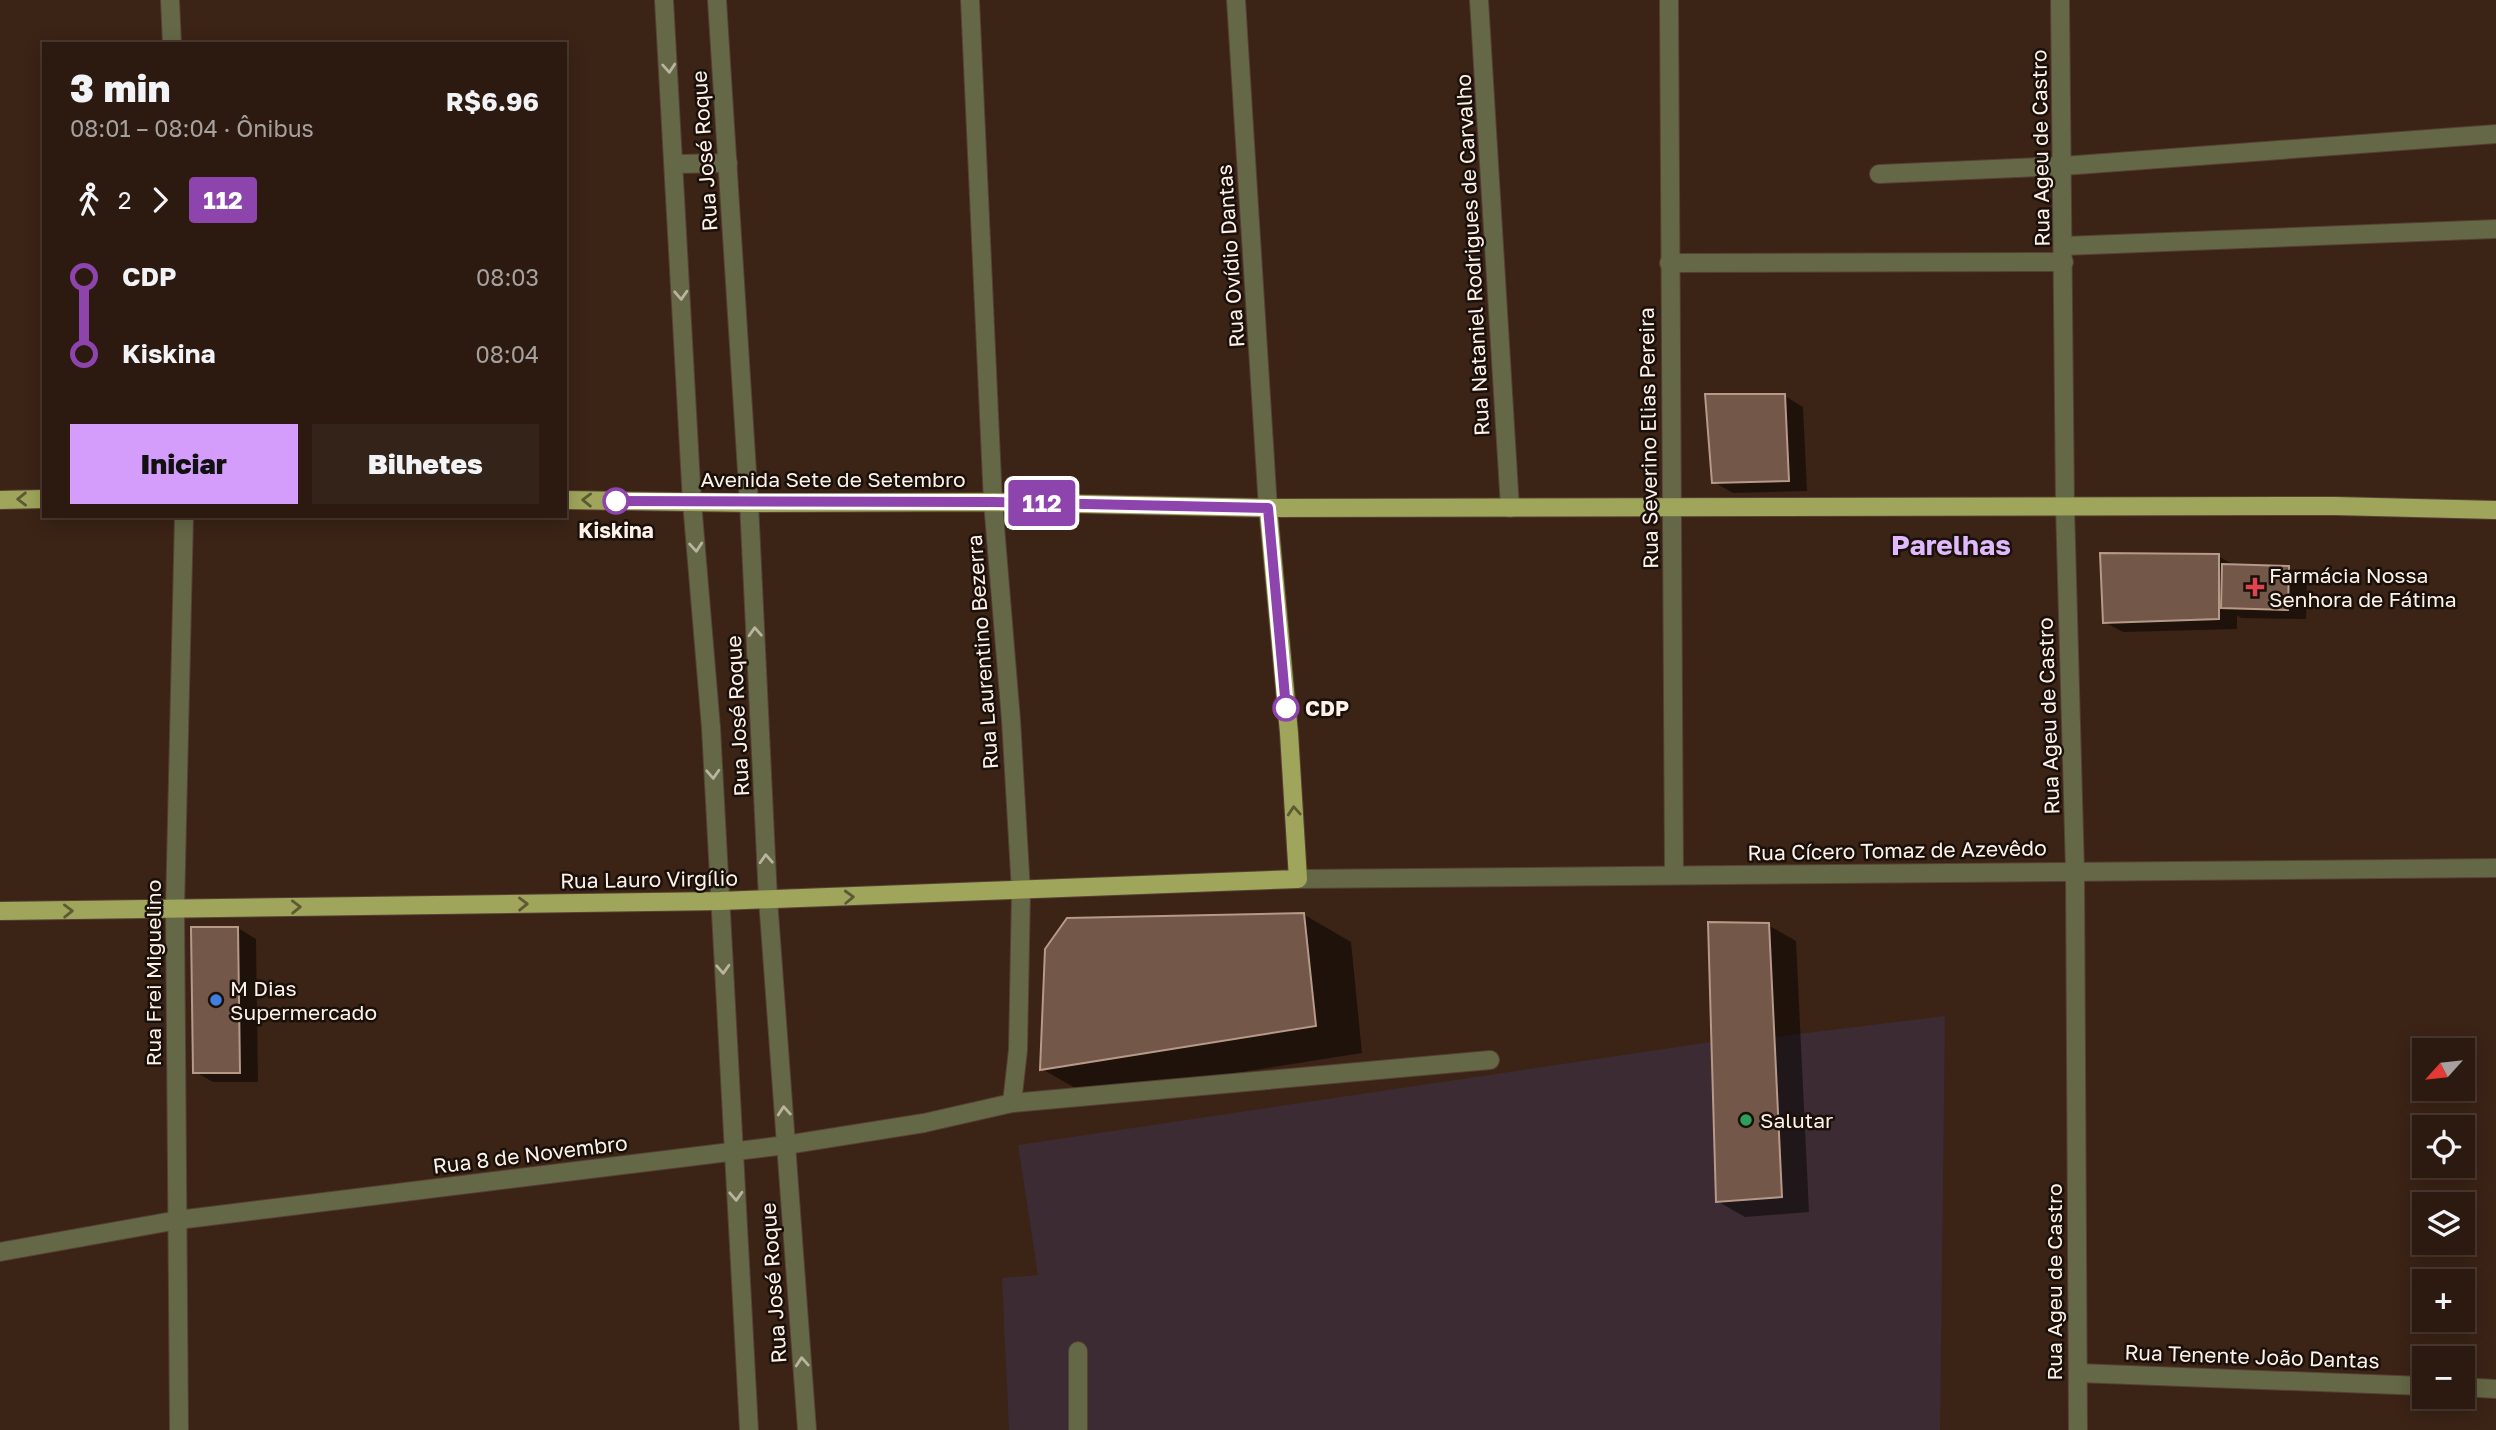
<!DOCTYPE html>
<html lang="pt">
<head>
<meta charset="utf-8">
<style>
	body { margin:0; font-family:"Golos Text",sans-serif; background:#342319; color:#f1f3f6; height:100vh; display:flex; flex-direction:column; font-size:26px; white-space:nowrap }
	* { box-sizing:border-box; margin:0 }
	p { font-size:23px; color:#a6a19f }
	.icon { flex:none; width:38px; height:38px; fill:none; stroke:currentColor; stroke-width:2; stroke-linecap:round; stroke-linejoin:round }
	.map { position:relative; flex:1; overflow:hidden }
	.panel { position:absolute; left:42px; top:42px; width:525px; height:476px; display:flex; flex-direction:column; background:#2c1a10; border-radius:0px; box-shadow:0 4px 18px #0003,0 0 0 2px #483830 }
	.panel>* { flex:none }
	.badge { padding:0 14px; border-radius:5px; font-size:24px; line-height:46px }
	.needle { width:46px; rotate:243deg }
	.tools { position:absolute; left:2412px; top:1038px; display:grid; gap:14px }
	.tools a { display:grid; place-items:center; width:63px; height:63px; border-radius:0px; background:#2c1a10; box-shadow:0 4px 18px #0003,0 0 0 2px #483830; font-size:35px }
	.map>.badge { position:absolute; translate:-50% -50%; box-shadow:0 0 0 4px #fff }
	.legs { display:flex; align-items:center; gap:10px; height:77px; padding:0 28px; font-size:23px }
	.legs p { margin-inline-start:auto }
	.summary { display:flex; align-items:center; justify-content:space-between; height:119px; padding:0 28px }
	h1 { font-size:38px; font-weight:800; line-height:52px }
	.action { display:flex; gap:14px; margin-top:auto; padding:14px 28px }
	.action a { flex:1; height:80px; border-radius:0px; background:#d49cfb; color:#111; font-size:28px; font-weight:800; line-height:80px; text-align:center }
	.action a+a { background:#342319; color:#f1f3f6 }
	ul { padding:0 28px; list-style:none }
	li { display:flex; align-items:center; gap:24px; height:77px; font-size:26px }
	li i { display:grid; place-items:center; width:10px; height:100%; margin:0 9px; background:currentColor }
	li i::after { content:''; width:18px; height:18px; margin:-9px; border:5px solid; border-radius:50%; background:#2c1a10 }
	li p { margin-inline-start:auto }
	li:first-child i { background:linear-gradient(#0000 50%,currentColor 0) }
	li:last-child i { background:linear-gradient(currentColor 50%,#0000 0) }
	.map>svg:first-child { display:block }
	.industrial { fill:#3d2b34 }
	.shadow { fill:#0007 }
	.building { fill:#735748; stroke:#b79988; stroke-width:2 }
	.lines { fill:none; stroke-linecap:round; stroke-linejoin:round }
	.service-casing { stroke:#564034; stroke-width:20 }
	.minor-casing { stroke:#564034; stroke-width:20 }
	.tertiary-casing { stroke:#564034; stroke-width:20 }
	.primary-casing { stroke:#564034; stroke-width:20 }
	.service { stroke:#656846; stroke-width:18 }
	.minor { stroke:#656846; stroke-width:18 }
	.tertiary { stroke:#656846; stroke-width:18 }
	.primary { stroke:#a0a55c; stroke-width:18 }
	.oneway { stroke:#b9b3a0 }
	.oneway2 { stroke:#5d5a33 }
	.line-1-casing { stroke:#fff; stroke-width:16 }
	.line-1 { stroke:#8e44ad; stroke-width:10 }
	.stop-1-dot { fill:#fff; stroke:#8e44ad; stroke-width:3.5 }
	.health-dot { fill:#e0444e; stroke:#1a100a; stroke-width:2.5 }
	.shop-dot { fill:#3f7fe0; stroke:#1a100a; stroke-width:2.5 }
	.leisure-dot { fill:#2e9e5b; stroke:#1a100a; stroke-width:2.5 }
	.labels { text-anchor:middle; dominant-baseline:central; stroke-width:5; stroke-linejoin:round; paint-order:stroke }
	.street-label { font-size:21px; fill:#fef1ea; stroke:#1a100a }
	.stop-label { font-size:21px; font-weight:bold; fill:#fef1ea; stroke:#1a100a }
	.poi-label { font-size:21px; fill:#fef1ea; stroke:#1a100a; text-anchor:start }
	.district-label { font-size:28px; font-weight:bold; fill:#dfb9fc; stroke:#1a100a }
</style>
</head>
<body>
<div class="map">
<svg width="2496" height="1430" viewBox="0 0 2496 1430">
	<rect width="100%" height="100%" fill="#3b2316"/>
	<!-- industrial -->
	<polygon class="industrial" points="1945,1016 1940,1430 1009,1430 1002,1278 1038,1275 1018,1145 1711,1042 1716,1202 1782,1197 1774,1037"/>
	<!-- shadow -->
	<g class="shadow">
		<polygon points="1785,396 1803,407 1807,491 1733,493 1714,482"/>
		<polygon points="2218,556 2236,566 2288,568 2307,579 2306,619 2241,618 2237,615 2237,629 2123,632 2104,622"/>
		<polygon points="1303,914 1351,942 1362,1053 1089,1096 1042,1069"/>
		<polygon points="1768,925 1796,941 1809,1212 1745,1217 1717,1201"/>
		<polygon points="238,928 256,939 258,1082 213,1082 195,1072"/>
	</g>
	<!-- building -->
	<g class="building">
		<polygon points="1705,394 1785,394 1789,481 1712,483"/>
		<polygon points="2100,553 2219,554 2219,619 2103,623"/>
		<polygon points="2222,564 2289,566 2288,610 2221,608"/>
		<polygon points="1304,913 1316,1026 1040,1070 1045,949 1067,918"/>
		<polygon points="1708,922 1769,923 1782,1197 1716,1202"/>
		<polygon points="191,927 238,927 240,1073 193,1073"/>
	</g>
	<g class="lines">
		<!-- service casing -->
		<g class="service-casing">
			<g id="service">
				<polyline points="1879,174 2063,166 2496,134"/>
				<polyline points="2064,246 2496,229"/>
				<polyline points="1012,1103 1490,1060"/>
			</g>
		</g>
		<!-- minor casing -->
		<g class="minor-casing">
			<g id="minor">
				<polyline points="170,0 172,44"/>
				<polyline points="1236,0 1268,508"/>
				<polyline points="1479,0 1510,508"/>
				<polyline points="1669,0 1674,875"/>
				<polyline points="2060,0 2065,506 2075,871 2078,1430"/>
				<polyline points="675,164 728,163"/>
				<polyline points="1669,263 2064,262"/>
				<polyline points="1298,879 2496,868"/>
				<polyline points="0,1252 178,1220 786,1145 924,1123 1012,1103 1018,1050 1021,891 1011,720 993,502 970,0"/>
				<polyline points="1078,1351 1078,1430"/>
				<polyline points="2078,1373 2424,1386"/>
				<polyline points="2462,1387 2496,1389"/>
				<polyline points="179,1430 175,909 184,516"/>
			</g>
		</g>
		<!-- tertiary casing -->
		<g class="tertiary-casing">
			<g id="tertiary">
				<polyline points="664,0 692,502 711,728 749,1430"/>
				<polyline points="717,0 749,503 768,899 807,1430"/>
			</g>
		</g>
		<!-- primary casing -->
		<g class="primary-casing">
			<g id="primary">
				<polyline points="0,500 44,499"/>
				<polyline points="565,500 749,503 993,502 1268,508 2335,506 2496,510"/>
				<polyline points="0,911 720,901 1298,879 1289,733 1268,508"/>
			</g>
		</g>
		<!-- service -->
		<use href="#service" class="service"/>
		<!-- minor -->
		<use href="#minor" class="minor"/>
		<!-- tertiary -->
		<use href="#tertiary" class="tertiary"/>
		<!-- primary -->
		<use href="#primary" class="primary"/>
	</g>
	<!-- one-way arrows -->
	<defs><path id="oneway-chevron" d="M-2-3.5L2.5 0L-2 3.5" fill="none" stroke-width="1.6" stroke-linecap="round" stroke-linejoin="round" transform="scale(1.75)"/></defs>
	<g class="oneway">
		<use href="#oneway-chevron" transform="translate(669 68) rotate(86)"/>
		<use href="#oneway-chevron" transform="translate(681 295) rotate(87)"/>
		<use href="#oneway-chevron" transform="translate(696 547) rotate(85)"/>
		<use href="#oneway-chevron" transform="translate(755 632) rotate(-93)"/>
		<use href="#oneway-chevron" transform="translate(713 774) rotate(87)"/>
		<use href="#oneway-chevron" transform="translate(766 859) rotate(-93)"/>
		<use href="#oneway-chevron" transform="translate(723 969) rotate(87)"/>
		<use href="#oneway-chevron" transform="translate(784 1111) rotate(-94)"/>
		<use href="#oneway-chevron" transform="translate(736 1196) rotate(87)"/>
		<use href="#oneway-chevron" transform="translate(802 1362) rotate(-94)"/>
	</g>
	<g class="oneway2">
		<use href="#oneway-chevron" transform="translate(22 499) rotate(179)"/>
		<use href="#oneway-chevron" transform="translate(587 500) rotate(-179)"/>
		<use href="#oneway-chevron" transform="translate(1294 811) rotate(-94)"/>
		<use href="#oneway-chevron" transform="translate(849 897) rotate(-2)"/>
		<use href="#oneway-chevron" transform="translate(523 904) rotate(-1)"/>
		<use href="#oneway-chevron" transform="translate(296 907) rotate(-1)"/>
		<use href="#oneway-chevron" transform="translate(68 911) rotate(-1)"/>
	</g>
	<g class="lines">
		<!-- line-1 casing -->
		<g class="line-1-casing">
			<polyline id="line-1" points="616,501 993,502 1268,508 1286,708"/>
		</g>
		<!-- line-1 -->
		<use href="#line-1" class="line-1"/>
	</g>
	<!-- markers -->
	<g class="stop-1-dot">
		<circle cx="616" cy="501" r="12"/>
		<circle cx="1286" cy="708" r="12"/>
	</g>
	<path class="health-dot" d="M2251.5 576.5h7v7h7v7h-7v7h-7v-7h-7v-7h7z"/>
	<circle class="shop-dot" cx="216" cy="1000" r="7"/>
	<circle class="leisure-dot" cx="1746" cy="1120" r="7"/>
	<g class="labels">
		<!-- street labels -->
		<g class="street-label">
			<text transform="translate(2040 148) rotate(-91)">Rua Ageu de Castro</text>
			<text transform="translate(704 151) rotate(-94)">Rua José Roque</text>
			<text transform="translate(1472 255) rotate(-93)">Rua Nataniel Rodrigues de Carvalho</text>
			<text transform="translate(1230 256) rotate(-94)">Rua Ovídio Dantas</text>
			<text transform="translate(1648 438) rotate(-91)">Rua Severino Elias Pereira</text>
			<text x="833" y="479">Avenida Sete de Setembro</text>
			<text transform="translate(982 652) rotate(-94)">Rua Laurentino Bezerra</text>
			<text transform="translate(737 716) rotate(-93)">Rua José Roque</text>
			<text transform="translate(2048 716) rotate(-92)">Rua Ageu de Castro</text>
			<text transform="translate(1897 850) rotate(-1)">Rua Cícero Tomaz de Azevêdo</text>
			<text transform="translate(649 879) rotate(-1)">Rua Lauro Virgílio</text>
			<text transform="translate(153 973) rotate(-90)">Rua Frei Miguelino</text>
			<text transform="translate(530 1154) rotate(-7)">Rua 8 de Novembro</text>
			<text transform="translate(2054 1282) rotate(-90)">Rua Ageu de Castro</text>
			<text transform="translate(773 1283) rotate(-94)">Rua José Roque</text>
			<text transform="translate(2252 1356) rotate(2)">Rua Tenente João Dantas</text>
		</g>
		<!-- stop labels -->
		<g class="stop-label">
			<text x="616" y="530">Kiskina</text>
			<text x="1305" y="708" text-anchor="start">CDP</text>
		</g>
		<!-- poi labels -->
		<g class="poi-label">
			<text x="2269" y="575">Farmácia Nossa<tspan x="2269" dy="24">Senhora de Fátima</tspan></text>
			<text x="230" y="988">M Dias<tspan x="230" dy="24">Supermercado</tspan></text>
			<text x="1760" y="1120">Salutar</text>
		</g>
		<!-- district labels -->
		<g class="district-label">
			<text x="1951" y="544">Parelhas</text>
		</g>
	</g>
</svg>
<div class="tools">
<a><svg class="needle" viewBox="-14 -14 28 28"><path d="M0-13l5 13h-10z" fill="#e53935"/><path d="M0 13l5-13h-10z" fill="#a6a19f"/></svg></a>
<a><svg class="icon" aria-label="locate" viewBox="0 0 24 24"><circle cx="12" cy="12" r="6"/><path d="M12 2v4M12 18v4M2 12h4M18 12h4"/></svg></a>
<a><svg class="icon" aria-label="layers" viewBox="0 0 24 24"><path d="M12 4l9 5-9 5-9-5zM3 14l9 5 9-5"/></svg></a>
<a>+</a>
<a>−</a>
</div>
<b class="badge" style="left:1042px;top:503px;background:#8e44ad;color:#fff">112</b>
<section class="panel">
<div class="summary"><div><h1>3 min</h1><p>08:01 – 08:04 · Ônibus</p></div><b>R$6.96</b></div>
<div class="legs"><svg class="icon" aria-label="walk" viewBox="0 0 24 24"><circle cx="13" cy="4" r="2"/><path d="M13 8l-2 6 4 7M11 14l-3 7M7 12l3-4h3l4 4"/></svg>2<svg class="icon" aria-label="forward" viewBox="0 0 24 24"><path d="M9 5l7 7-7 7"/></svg><b class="badge" style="background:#8e44ad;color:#fff">112</b></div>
<ul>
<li><i style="color:#8e44ad"></i><b>CDP</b><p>08:03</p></li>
<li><i style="color:#8e44ad"></i><b>Kiskina</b><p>08:04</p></li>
</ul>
<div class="action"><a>Iniciar</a><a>Bilhetes</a></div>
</section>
</div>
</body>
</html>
